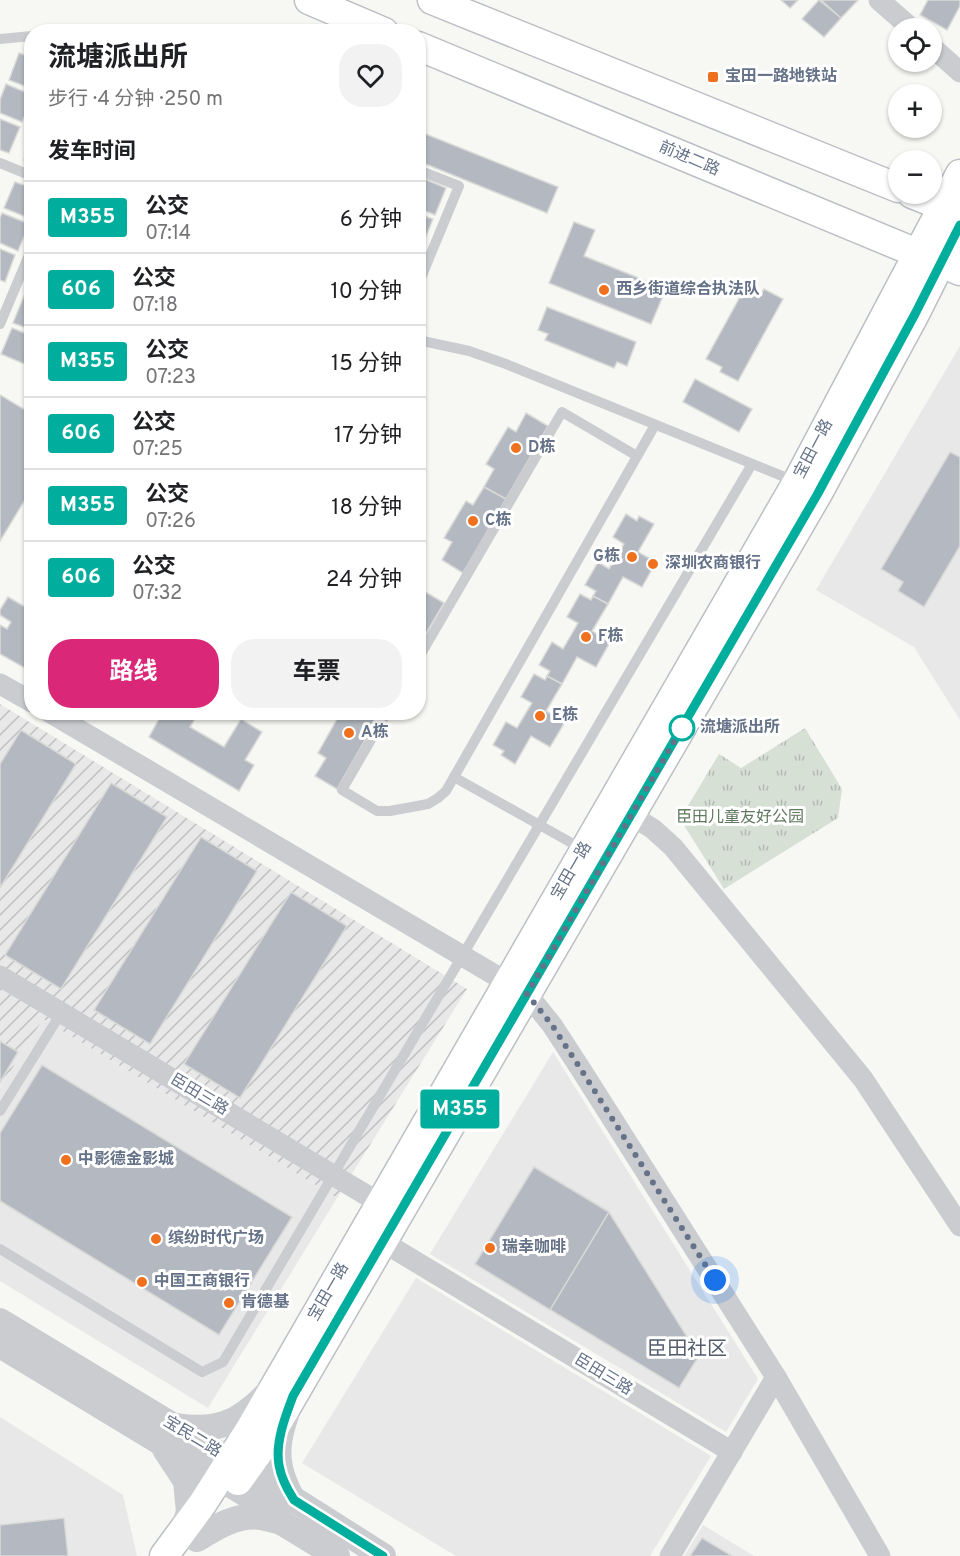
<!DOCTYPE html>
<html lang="zh">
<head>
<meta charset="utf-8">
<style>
	body { margin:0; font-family:Overpass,"Noto Sans SC",sans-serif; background:#f2f2f2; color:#202124; height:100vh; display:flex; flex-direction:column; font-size:22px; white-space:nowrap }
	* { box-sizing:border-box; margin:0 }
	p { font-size:20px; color:#757577 }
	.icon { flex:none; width:33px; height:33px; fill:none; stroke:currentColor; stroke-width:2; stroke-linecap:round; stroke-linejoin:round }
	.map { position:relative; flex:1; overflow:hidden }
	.details { position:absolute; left:24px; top:24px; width:402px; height:696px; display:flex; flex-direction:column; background:#fff; border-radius:24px; box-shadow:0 2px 4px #0004 }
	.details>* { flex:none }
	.badge { padding:0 12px; border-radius:4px; font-size:21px; line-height:39px }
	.tools { position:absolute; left:888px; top:18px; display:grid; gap:12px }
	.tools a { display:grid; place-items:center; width:54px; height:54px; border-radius:50%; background:#fff; box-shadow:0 2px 4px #0004; font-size:30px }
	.you { position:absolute; width:30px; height:30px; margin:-15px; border:4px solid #fff; border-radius:50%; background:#1a73e8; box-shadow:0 0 0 9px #1a73e833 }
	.map>.badge { position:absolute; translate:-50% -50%; box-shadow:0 0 0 3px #fff }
	h2 { padding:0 24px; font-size:22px; line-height:54px }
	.round { display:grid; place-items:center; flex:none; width:63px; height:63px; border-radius:24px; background:#f2f2f2 }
	.headline { display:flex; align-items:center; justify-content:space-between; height:102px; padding:0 24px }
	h1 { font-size:28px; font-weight:700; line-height:45px }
	.cta { display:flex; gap:12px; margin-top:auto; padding:12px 24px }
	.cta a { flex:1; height:69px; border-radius:24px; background:#db2777; color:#fff; font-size:24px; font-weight:700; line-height:69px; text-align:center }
	.cta a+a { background:#f2f2f2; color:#202124 }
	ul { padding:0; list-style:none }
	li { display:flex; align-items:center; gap:18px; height:72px; padding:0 24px; border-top:2px solid #e0e0e0 }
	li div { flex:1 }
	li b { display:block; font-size:22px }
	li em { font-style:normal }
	li .badge { min-width:66px; font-weight:700; text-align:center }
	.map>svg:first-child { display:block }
	.built { fill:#e8e8e8 }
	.industrial { fill:url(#industrial-furrows) }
	.park { fill:url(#park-tufts) }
	.building { fill:#b4b9c1; stroke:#d9d9d7; stroke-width:1.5 }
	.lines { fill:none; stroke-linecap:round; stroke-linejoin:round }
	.secondary-casing { stroke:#bcbfc5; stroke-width:31 }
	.service { stroke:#caccd0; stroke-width:10 }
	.minor { stroke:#caccd0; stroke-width:21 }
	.tertiary { stroke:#caccd0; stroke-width:26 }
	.secondary { stroke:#fff; stroke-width:28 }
	.line-casing { stroke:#fff; stroke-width:14 }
	.line { stroke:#01ad9c; stroke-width:9 }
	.walk { stroke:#657288; stroke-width:6; stroke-dasharray:0 10.8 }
	.poi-dot { fill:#ef711d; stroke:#fff; stroke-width:2 }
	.stop-dot { fill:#fff; stroke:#01ad9c; stroke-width:3 }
	.labels { text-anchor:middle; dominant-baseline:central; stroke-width:6; stroke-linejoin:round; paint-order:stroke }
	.poi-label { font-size:16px; font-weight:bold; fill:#657288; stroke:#fff; text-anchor:start }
	.street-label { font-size:16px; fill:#657288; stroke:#fff }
	.stop-label { font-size:16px; font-weight:bold; fill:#657288; stroke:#fff; text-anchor:start }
	.park-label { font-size:16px; fill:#617960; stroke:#fff }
	.quarter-label { font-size:20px; fill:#535d6c; stroke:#fff }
</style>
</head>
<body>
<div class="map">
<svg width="960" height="1556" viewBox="0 0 960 1556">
	<defs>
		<pattern id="industrial-furrows" width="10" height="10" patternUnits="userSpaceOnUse" patternTransform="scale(1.5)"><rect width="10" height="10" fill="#e8e8e8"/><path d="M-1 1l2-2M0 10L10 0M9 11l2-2" fill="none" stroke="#c0c0c2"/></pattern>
		<pattern id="park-tufts" width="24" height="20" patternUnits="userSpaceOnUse" patternTransform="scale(1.5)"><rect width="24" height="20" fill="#d7e0d5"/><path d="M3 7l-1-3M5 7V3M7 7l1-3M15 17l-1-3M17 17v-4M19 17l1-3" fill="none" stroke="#b2bab3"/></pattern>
	</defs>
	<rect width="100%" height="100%" fill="#f7f8f4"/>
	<!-- built -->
	<g class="built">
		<polygon points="960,346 960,720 914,647 816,590"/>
		<polygon points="43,1019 337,1198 208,1408 0,1281 0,1088"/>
		<polygon points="553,1052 758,1379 726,1432 430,1254"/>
		<polygon points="416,1278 711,1456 650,1556 456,1556 302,1463"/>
		<polygon points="0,1417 123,1495 137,1556 0,1556"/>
		<polygon points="703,1525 754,1556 684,1556"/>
	</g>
	<!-- industrial -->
	<polygon class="industrial" points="0,704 467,989 337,1198 43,1019 0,1088"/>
	<!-- park -->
	<polygon class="park" points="805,728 842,789 838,818 724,889 680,819 719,754 741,768"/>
	<!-- building -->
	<g class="building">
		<polygon points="781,0 798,0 790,8"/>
		<polygon points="819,0 841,18 824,37 802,19"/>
		<polygon points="821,0 858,0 841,18"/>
		<polygon points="928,0 960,0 960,6 947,30 920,15"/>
		<polygon points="157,25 173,32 154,32"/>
		<polygon points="19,53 32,58 32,89 9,80"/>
		<polygon points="6,84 32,95 32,99 22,122 0,113 0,100"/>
		<polygon points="0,119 20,127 9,153 0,150"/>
		<polygon points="418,131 558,187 547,213 418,161"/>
		<polygon points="32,142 32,163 24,160"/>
		<polygon points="420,177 446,188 435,215 418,208 418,180"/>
		<polygon points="15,182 32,188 31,219 4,208"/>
		<polygon points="2,213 29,224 18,251 0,243 0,218"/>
		<polygon points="418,214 433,219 422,246 418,245"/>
		<polygon points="574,222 595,230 584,256 666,289 651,324 549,283"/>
		<polygon points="0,249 15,255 5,282 0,280"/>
		<polygon points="746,286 761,294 764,289 783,299 738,381 720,372 722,367 706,359"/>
		<polygon points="24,296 32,299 32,330 13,323"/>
		<polygon points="547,307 636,342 627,366 617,362 614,368 545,340 548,334 538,330"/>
		<polygon points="12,328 32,336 32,354 27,365 1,354"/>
		<polygon points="695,379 752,409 739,432 683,402"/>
		<polygon points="0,395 32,414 32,488 0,541"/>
		<polygon points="526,413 548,426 506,499 484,487 494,469 486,464 508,427 516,432"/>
		<polygon points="950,452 960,457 960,546 924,607 898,591 903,582 881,569"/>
		<polygon points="484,487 506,499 463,573 442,560 452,542 444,538 466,501 473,505"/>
		<polygon points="626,514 637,521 639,516 654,524 638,552 656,562 642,587 623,577 608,604 593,596 596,591 585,585 598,562 609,569 624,544 613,537"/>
		<polygon points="422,590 444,603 418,647 418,597"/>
		<polygon points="580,594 591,600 593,596 608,604 592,631 610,642 596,667 577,657 562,684 547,676 550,671 539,665 552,642 563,649 578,623 567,617"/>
		<polygon points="8,597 32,611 32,672 0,654 0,625 7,629 11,622 0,615 0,610"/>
		<polygon points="534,674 545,680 547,676 562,684 546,711 565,722 550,747 531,736 515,764 501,755 504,751 493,745 506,722 517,728 532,703 521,697"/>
		<polygon points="163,712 199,712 190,727 224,747 241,719 262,732 245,760 254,765 239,791 149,737"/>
		<polygon points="341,712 381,712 337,789 315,776 326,758 318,753"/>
		<polygon points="21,730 76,764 0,888 0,764"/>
		<polygon points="111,783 167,817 61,989 5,955"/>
		<polygon points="201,837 257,871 150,1044 94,1010"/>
		<polygon points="291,892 347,926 240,1098 184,1064"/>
		<polygon points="0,1041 18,1052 0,1082"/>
		<polygon points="42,1065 292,1217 219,1335 0,1201 0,1133"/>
		<polygon points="534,1167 609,1212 699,1356 679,1388 475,1264"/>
		<polygon points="534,1167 609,1212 550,1310 475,1264"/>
		<polygon points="64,1518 68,1556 0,1556 0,1525"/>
		<polygon points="702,1538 732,1556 690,1556"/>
	</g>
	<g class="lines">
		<!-- secondary casing -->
		<g class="secondary-casing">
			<g id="secondary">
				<polyline points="309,0 384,32"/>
				<polyline points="432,0 898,188"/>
				<polyline points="418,46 960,271"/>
				<polyline points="912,194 960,213"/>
				<polyline points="238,1481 268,1439 817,495 915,314 960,224"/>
				<polyline points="164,1556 203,1503 250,1429 797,482 960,174"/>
			</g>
		</g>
		<!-- service -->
		<g class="service">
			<polyline points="0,39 32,36"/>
			<polyline points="0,163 32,176"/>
			<polyline points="418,170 459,186 418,285"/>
			<polyline points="0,324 32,248"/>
			<polyline points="418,340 469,351 506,364 797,482"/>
			<polyline points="418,659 562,412 637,456"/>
			<polyline points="387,712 342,790 377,811 390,811 428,804 438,798 446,791 655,425"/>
			<polyline points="454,777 584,850"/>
			<polyline points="0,1111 61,1013"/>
			<polyline points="0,1249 202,1372 223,1362 752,464"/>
		</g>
		<!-- minor -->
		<g class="minor">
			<polyline points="879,0 911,28"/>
			<polyline points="932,47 960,72"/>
			<polyline points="0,684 32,702"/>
			<polyline points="49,712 527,994 552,1025 580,1068 776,1377 880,1556"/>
			<polyline points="620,808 653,829 673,847 863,1079 960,1226"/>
			<polyline points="0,976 393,1211"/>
			<polyline points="383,1242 732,1452"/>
			<polyline points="670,1556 776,1377"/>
		</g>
		<!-- tertiary -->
		<g class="tertiary">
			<polyline points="0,1321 276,1488 383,1556"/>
			<polyline points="0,1345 254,1499 281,1522 337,1556"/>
			<path d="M286,1415C274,1448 276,1470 293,1500"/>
			<path d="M176,1426C216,1432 238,1424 267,1394"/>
			<polyline points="165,1449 186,1481 189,1512 183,1530"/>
			<path d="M197,1539C216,1527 237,1514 261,1517C268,1518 274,1520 281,1522"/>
		</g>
		<!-- secondary -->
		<use href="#secondary" class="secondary"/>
	</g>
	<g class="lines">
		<!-- line casing -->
		<g class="line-casing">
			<path id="line" d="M383,1556L294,1500C287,1489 281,1478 279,1465C275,1443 285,1417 293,1396L817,495L915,314L960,225"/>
		</g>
		<!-- line -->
		<use href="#line" class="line"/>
		<!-- walk -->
		<polyline class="walk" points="682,728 686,721 527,994 552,1025 580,1068 715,1280"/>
	</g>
	<!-- markers -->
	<g class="poi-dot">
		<rect x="707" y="71" width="12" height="12" rx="3"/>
		<circle cx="604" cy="290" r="6"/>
		<circle cx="516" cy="448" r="6"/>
		<circle cx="473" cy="521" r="6"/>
		<circle cx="632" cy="557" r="6"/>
		<circle cx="653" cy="564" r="6"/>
		<circle cx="586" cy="637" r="6"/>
		<circle cx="540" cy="716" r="6"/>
		<circle cx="349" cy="733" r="6"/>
		<circle cx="66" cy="1160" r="6"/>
		<circle cx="156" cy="1239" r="6"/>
		<circle cx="490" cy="1248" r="6"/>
		<circle cx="142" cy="1282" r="6"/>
		<circle cx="229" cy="1303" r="6"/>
	</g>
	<circle class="stop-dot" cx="682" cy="728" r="12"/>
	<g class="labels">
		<!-- poi labels -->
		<g class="poi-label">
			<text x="725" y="77">宝田一路地铁站</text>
			<text x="616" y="290">西乡街道综合执法队</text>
			<text x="528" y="448">D栋</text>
			<text x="485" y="521">C栋</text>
			<text x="620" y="557" text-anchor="end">G栋</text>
			<text x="665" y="564">深圳农商银行</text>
			<text x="598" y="637">F栋</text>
			<text x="552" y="716">E栋</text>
			<text x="361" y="733">A栋</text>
			<text x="78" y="1160">中影德金影城</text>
			<text x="168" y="1239">缤纷时代广场</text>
			<text x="502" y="1248">瑞幸咖啡</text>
			<text x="154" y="1282">中国工商银行</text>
			<text x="241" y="1303">肯德基</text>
		</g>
		<!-- street labels -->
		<g class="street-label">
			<text transform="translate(689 159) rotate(23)">前进二路</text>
			<text transform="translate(814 449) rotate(-62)">宝田一路</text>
			<text transform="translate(572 871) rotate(-60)">宝田一路</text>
			<text transform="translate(199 1095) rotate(31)">臣田三路</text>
			<text transform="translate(329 1292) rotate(-60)">宝田一路</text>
			<text transform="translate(603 1375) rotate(31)">臣田三路</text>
			<text transform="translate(192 1437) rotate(31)">宝民二路</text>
		</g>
		<!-- stop labels -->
		<g class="stop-label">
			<text x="700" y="728">流塘派出所</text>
		</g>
		<!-- park labels -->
		<g class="park-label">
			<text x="740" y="818">臣田儿童友好公园</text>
		</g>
		<!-- quarter labels -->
		<g class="quarter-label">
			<text x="687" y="1350">臣田社区</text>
		</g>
	</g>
</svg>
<div class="tools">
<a><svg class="icon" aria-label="locate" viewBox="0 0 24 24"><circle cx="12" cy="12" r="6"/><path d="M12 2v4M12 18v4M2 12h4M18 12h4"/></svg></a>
<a>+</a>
<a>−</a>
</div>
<div class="you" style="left:715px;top:1280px"></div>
<b class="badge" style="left:460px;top:1109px;background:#01ad9c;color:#fff">M355</b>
<section class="details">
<div class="headline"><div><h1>流塘派出所</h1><p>步行 · 4 分钟 · 250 m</p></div><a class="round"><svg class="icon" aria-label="heart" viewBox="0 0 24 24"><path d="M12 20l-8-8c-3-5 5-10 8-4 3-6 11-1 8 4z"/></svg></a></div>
<h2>发车时间</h2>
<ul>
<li><span class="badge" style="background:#01ad9c;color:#fff">M355</span><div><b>公交</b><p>07:14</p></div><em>6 分钟</em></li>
<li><span class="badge" style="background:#01ad9c;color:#fff">606</span><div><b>公交</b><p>07:18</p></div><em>10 分钟</em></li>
<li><span class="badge" style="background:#01ad9c;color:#fff">M355</span><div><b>公交</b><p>07:23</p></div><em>15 分钟</em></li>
<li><span class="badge" style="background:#01ad9c;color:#fff">606</span><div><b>公交</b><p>07:25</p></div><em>17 分钟</em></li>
<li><span class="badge" style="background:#01ad9c;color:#fff">M355</span><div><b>公交</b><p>07:26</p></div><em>18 分钟</em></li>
<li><span class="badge" style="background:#01ad9c;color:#fff">606</span><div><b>公交</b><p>07:32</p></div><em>24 分钟</em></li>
</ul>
<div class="cta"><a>路线</a><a>车票</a></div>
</section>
</div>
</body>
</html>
